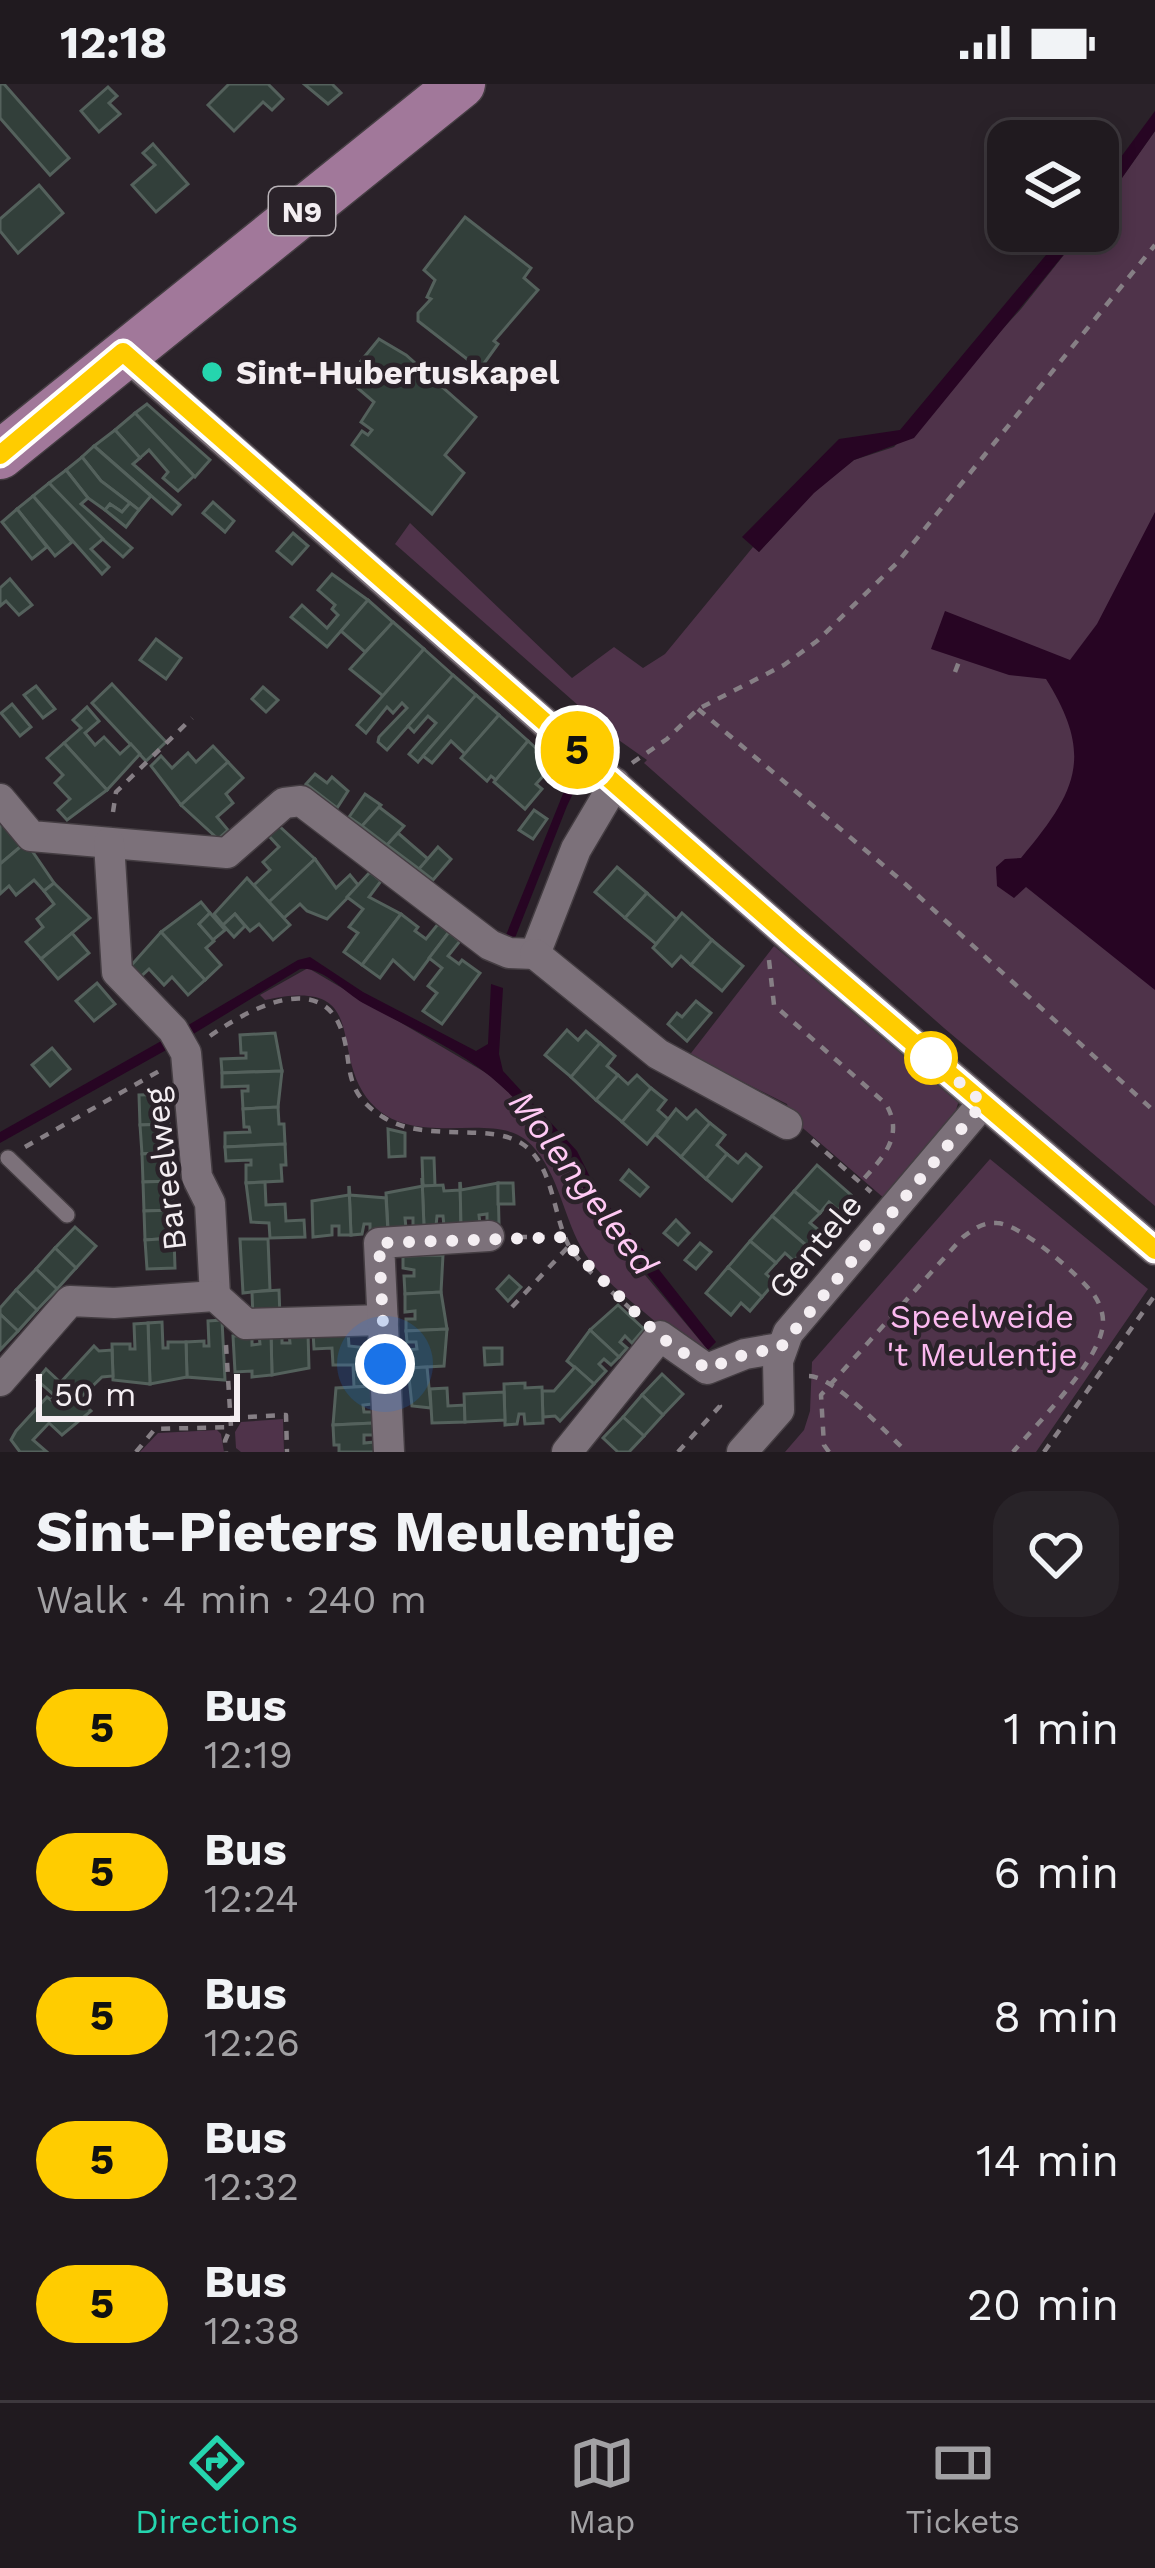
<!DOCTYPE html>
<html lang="en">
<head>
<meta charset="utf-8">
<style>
	body { margin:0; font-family:"Work Sans",sans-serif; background:#282328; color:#f1f3f6; height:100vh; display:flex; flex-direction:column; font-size:45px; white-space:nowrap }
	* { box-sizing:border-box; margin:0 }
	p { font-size:39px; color:#a2a1a4 }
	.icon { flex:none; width:66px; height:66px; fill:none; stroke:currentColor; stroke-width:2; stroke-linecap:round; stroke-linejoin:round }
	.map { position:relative; height:1368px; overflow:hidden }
	.drawer { display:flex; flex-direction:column; background:#201a1f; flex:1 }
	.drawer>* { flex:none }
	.badge { padding:0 24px; border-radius:39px; font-size:42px; line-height:78px }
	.tools { position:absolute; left:987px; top:36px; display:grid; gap:24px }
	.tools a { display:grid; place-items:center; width:132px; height:132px; border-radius:24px; background:#201a1f; box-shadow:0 6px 18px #0003,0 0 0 3px #3d383d; font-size:60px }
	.scale { position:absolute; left:36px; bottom:30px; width:204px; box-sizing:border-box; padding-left:12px; border:6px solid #f4eef2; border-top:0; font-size:33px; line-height:42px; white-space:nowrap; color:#f4eef2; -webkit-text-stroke:9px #2a2229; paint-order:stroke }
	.you { position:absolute; width:60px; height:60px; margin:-30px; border:9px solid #fff; border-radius:50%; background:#1a73e8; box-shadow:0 0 0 18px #1a73e833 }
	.map>.badge { position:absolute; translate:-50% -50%; box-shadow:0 0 0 6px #fff }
	.round { display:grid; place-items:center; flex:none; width:126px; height:126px; border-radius:36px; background:#282328 }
	.overview { display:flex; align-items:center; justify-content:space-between; height:204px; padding:0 36px }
	h1 { font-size:57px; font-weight:700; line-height:90px }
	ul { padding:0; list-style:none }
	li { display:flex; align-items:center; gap:36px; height:144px; padding:0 36px }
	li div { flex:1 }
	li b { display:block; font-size:45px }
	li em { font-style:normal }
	li .badge { min-width:132px; font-weight:700; text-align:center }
	.status { display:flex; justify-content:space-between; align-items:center; height:84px; padding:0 60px; background:#201a1f; direction:ltr }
	.status svg { height:33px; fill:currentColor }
	.tabs { display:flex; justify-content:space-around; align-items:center; height:168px; border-top:3px solid #3d383d; background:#201a1f; font-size:33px; color:#a2a1a4 }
	.tabs a { display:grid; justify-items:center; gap:6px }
	.tabs .current { color:#25d5ae }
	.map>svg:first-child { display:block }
	.green { fill:#4f334a }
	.water { fill:#270523 }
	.building { fill:#323f3a; stroke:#54615c; stroke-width:3 }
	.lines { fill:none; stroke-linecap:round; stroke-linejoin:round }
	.lane-casing { stroke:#443d42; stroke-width:18 }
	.street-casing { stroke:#443d42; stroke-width:33 }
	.primary-casing { stroke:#443d42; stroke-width:51 }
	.path { stroke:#867f85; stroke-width:4.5; stroke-dasharray:9 9; stroke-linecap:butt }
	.lane { stroke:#7c717a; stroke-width:15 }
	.street { stroke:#7c717a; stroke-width:30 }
	.primary { stroke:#a1789a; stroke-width:48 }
	.line-casing { stroke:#fff; stroke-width:27 }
	.line { stroke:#fc0; stroke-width:18 }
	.walk { stroke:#f4eef2; stroke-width:12; stroke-dasharray:0 21.6 }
	.poi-dot { fill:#25d5ae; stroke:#2a2229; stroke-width:4.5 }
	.stop-dot { fill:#fff; stroke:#fc0; stroke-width:6 }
	.labels { text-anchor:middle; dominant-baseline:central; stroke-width:9; stroke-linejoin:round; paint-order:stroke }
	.shield { fill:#2a2229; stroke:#b7b1b6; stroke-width:3 }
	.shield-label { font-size:30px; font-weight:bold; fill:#f4eef2 }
	.poi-label { font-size:33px; font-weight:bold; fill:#f4eef2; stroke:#2a2229; text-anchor:start }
	.street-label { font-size:33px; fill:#f4eef2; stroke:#2a2229 }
	.park-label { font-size:33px; fill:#fbb9ef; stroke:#2a2229 }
	.water-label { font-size:36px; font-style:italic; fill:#ffc9f4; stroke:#2a2229 }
</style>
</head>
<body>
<div class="status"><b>12:18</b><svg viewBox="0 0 49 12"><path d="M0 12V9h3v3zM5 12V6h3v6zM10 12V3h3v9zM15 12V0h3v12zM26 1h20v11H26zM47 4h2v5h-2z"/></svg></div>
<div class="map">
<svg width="1155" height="1368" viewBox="0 0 1155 1368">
	<rect width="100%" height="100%" fill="#2a2229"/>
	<!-- green -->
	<g class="green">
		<polygon points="1155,47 1155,1122 944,944 644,679 647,676 613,652 395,460 410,439 572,594 614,563 643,584 665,570 753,463 759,468 814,408 854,376 894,363 1021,225 1083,147 1098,147 1098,128"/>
		<polygon points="774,862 959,1016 954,1033 885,1115 790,1033 787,1020 725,989 715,992 688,973"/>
		<path d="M308,884L488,990L518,1017L565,1073L645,1191L708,1266L705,1269L681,1247H666C639,1222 599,1196 581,1163C562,1129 557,1082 526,1056C491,1028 419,1063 376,1024C323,975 378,891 265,916L260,911Z"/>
		<polygon points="990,1075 1148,1205 1036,1368 785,1368 804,1346 810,1327 812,1278"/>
		<polygon points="283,1335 284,1368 241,1368 236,1364 235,1348 241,1338"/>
		<polygon points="217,1346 221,1350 224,1368 140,1368 158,1349"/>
	</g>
	<!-- water -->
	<g class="water">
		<polygon points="1155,27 1155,47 1098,128 1098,104"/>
		<polygon points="1066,147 1083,147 914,354 854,376 814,409 759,468 742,453 839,355 900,346"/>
		<path d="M1155,428V906L1026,803L1014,814L997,802L996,783L1005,775L1021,774C1076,708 1095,673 1046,595L1009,591L931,565L945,527L1070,576L1097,540Z"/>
		<polygon points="573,685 587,696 581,704 577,701 567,722 513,859 504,856"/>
		<path d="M310,873L363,908L476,967L488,960L491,900L503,904L499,970L503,987L577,1067L597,1107L716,1258L708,1266C669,1218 631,1171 595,1121C562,1075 535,1029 491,993C453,962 405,942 363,919C344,908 322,882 300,885L190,952L185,943L298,876Z"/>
		<polygon points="163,956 168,965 0,1059 0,1048"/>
	</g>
	<!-- building -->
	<g class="building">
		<polygon points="0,0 4,0 69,74 50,91 0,34"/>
		<polygon points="229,0 268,0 283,15 272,26 263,18 234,47 208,21"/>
		<polygon points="304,0 332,0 341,9 328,20"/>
		<polygon points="108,3 117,12 109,19 120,30 99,48 81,27"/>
		<polygon points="153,60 188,100 156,128 132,101 155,81 143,69"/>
		<polygon points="39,101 63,129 18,169 0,147 0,135"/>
		<polygon points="465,133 531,184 524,194 538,206 494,257 498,260 480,285 418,237 418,229 431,215 427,213 435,196 424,186"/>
		<polygon points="379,255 406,271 476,333 445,371 464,389 432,430 352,361 362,347 368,351 372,346 361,338 374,318 353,300 365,285 370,288 374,286 361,277"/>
		<polygon points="212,277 223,290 211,299 201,287"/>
		<polygon points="147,320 210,376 195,393 135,329"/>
		<polygon points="135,329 194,392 178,407 163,394 168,388 149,366 140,374 115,346"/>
		<polygon points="115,346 140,374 133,380 180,421 172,430 94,362"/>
		<polygon points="94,362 151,412 139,426 101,397 82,373"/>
		<polygon points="82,373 101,397 130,419 122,428 110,420 105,426 88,414 66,386"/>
		<polygon points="66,386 88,414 81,420 132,464 123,473 78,433 49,399"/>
		<polygon points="49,399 103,455 91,465 109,483 102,490 33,412"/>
		<polygon points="33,412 72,458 55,472 17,425"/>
		<polygon points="213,418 234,437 225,448 203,429"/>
		<polygon points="130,419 139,426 126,443 105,426 110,420 122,428"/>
		<polygon points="17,425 47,463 32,475 2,438"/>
		<polygon points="293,449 308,462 292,480 277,467"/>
		<polygon points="332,490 368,516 327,563 291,533 302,521 327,544 338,531 332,525 335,521 318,506"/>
		<polygon points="10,495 32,521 19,531 6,517 0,522 0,504"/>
		<polygon points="368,516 393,538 365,568 341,547"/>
		<polygon points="393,538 424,565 383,612 350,585"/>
		<polygon points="156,555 181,574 166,595 140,576"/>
		<polygon points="424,565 453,591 387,666 378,658 379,653 407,624 402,619 393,629 387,623 366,649 357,641"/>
		<polygon points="453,591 476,611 418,678 409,670 436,639 428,632 414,648 408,642"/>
		<polygon points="112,600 166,658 146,677 92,619"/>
		<polygon points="36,602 55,625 43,634 24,611"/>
		<polygon points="263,603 278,616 266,628 252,615"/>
		<polygon points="476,611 499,631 465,670 451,657 432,679 423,672"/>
		<polygon points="12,620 31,643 20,652 1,629"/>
		<polygon points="87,623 99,637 85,649 95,661 104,653 120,670 131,660 140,670 107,706 64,659 81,644 73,636"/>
		<polygon points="499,631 528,657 496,696 491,692 487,697 461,674"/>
		<polygon points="528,657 554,680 536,700 542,705 525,725 494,698"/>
		<polygon points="64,659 107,706 67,736 58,726 70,715 55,699 63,691 47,674"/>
		<polygon points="213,662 228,678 181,721 151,682 161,672 172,684 188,669 196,678"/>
		<polygon points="228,678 243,694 226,710 233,719 217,733 228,746 218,755 181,721"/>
		<polygon points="315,690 327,699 332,693 348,707 337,724 306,700"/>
		<polygon points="365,710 381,721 362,742 349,733"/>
		<polygon points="379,723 404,742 387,761 362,742"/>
		<polygon points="534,726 547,735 533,755 519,746"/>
		<polygon points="0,736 26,758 0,780"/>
		<polygon points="278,741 315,775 269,818 254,801 270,786 263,778 279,763 268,751"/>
		<polygon points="398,749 428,775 419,785 387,761"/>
		<polygon points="26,758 54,799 44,807 34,796 16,811 9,802 0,810 0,780"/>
		<polygon points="438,763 451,775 433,796 419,785"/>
		<polygon points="315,775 336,804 350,791 359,802 327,835 307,827 300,820 284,834 269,818"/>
		<polygon points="617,783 647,809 625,834 595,808"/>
		<polygon points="370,788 381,797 369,813 401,830 362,881 344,868 358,849 349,843 363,825 347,813"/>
		<polygon points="247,794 290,841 273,856 259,840 250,847 235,830 223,841 214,830"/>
		<polygon points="54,799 90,834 41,875 26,858 43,843 37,835 54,820 44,807"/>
		<polygon points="647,809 677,836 656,860 625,834"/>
		<polygon points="201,818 210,829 199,840 214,857 206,864 221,881 205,896 161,848"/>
		<polygon points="210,829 225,846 213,856 199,840"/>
		<polygon points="682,829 712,856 691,881 681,872 672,882 653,864"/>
		<polygon points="235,830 245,842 234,853 223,841"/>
		<polygon points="401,830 418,843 415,847 426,855 438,840 449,848 414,895 393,876 380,894 362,881"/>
		<polygon points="161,848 205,896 188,911 172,893 164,901 149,885 137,896 128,885"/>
		<polygon points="449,848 460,857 448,872 459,880 462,876 480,889 442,940 423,927 437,909 428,902 442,884 429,874"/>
		<polygon points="72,849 89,869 58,895 41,875"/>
		<polygon points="712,856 743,882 722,907 691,881"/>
		<polygon points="97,899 115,920 94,937 76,917"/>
		<polygon points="696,917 711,929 687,957 668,940 677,929 682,933"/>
		<polygon points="567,946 578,956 586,947 600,959 571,993 545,971"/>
		<polygon points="275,949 282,987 222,989 221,975 246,974 246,969 241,969 240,951"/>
		<polygon points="600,959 615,972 607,982 618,991 596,1016 571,993"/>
		<polygon points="52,964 70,985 50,1002 32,981"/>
		<polygon points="282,987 278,1023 243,1025 242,1007 248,1007 248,1002 222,1003 222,989"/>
		<polygon points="618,991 628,1000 637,991 651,1004 622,1038 596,1016"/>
		<polygon points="651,1004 666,1016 658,1026 668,1035 647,1060 622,1038"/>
		<polygon points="168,1010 169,1040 140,1041 139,1011"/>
		<polygon points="278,1023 279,1040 284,1040 285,1060 225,1063 225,1049 250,1048 249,1043 244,1043 243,1025"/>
		<polygon points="676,1025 687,1035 696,1026 710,1039 681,1073 656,1051"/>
		<polygon points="710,1039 725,1051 717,1061 727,1070 706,1095 681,1073"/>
		<polygon points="169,1040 170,1068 142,1070 140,1041"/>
		<polygon points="388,1045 405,1049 405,1072 389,1073"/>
		<polygon points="285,1060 286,1081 281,1081 282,1097 246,1099 246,1081 251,1081 251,1076 226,1077 225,1063"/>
		<polygon points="170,1068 172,1097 143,1098 142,1070"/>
		<polygon points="727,1070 738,1079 746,1070 761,1083 732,1117 706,1095"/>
		<polygon points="422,1074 434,1074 435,1102 423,1102"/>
		<polygon points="817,1081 851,1111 838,1126 829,1118 820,1129 794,1107"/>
		<polygon points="629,1086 648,1103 640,1112 621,1096"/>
		<polygon points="422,1094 423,1102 443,1101 444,1107 460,1106 460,1098 461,1141 444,1142 443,1132 437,1132 436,1142 424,1143"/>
		<polygon points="422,1094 424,1143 413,1143 413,1134 405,1134 406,1144 388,1144 386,1109 423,1102"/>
		<polygon points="172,1097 173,1126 144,1127 143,1098"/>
		<polygon points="265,1098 266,1121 285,1120 286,1137 304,1136 305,1153 270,1154 269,1139 251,1138 246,1099"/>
		<polygon points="460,1098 461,1106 498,1099 499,1139 487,1140 487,1130 479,1131 480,1140 461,1141"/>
		<polygon points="498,1099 513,1099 514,1120 498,1120"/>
		<polygon points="349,1102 350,1111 386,1114 388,1149 370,1150 370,1140 364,1140 362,1150 351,1151"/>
		<polygon points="349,1102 351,1151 339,1151 339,1142 332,1142 332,1151 313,1153 312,1117 349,1111"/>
		<polygon points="794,1107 820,1129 810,1139 820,1147 807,1162 772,1132"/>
		<polygon points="173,1126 174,1154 145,1156 144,1127"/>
		<polygon points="772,1132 807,1162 794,1177 785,1169 776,1179 750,1157"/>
		<polygon points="676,1136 689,1149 678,1161 664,1149"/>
		<polygon points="75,1143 96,1162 76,1184 55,1164"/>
		<polygon points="174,1154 175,1184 147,1185 145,1156"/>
		<polygon points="240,1155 268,1155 270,1206 243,1209"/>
		<polygon points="750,1157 776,1179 766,1190 775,1198 762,1213 728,1183"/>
		<polygon points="700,1159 711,1168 696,1185 685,1176"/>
		<polygon points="55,1164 76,1184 57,1205 36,1185"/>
		<polygon points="443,1171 441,1208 405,1210 404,1192 414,1192 414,1186 403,1184 403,1172"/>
		<polygon points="728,1183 762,1213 750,1227 741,1219 731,1231 706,1209"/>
		<polygon points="36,1185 57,1205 37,1226 16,1206"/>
		<polygon points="509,1192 521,1203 508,1217 497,1205"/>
		<polygon points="16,1206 37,1226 18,1247 0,1230 0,1224"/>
		<polygon points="279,1206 280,1233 253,1234 252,1208"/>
		<polygon points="441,1208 447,1245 406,1247 406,1235 415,1235 415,1227 405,1228 405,1210"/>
		<polygon points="618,1221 644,1245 632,1259 625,1252 620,1258 627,1264 619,1273 590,1246"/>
		<polygon points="0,1230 18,1247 0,1266"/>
		<polygon points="222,1236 225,1296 187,1293 186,1258 204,1257 204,1262 209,1262 208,1237"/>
		<polygon points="162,1238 163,1264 168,1264 168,1258 186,1258 187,1293 150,1300 148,1239"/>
		<polygon points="148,1239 150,1300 113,1296 112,1260 130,1260 130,1265 135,1265 134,1240"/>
		<polygon points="447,1245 444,1282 408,1284 407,1266 417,1265 416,1258 407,1258 406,1247"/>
		<polygon points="590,1246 619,1273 611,1281 604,1275 599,1280 606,1287 594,1300 567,1277"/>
		<polygon points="348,1247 349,1262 368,1264 372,1302 354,1303 353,1281 333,1281 332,1264 314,1265 313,1248"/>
		<polygon points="308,1249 309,1284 272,1291 271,1250 282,1250 282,1259 290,1259 289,1250"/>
		<polygon points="271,1250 272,1291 252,1293 252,1287 235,1288 233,1252 252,1251 252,1261 260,1260 259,1251"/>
		<polygon points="94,1262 99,1267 112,1266 113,1292 102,1293 79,1315 61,1298"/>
		<polygon points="484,1264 502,1264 502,1280 485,1281"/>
		<polygon points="427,1283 431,1324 412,1322 408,1284"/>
		<polygon points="575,1283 594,1300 560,1337 555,1332 543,1333 542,1307 554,1307"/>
		<polygon points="46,1285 91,1327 62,1351 49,1339 33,1356 47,1368 20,1368 11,1356 16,1347 47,1313 51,1316 55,1312 37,1296"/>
		<polygon points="662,1290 683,1310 663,1331 642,1311"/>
		<polygon points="525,1299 525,1304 542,1303 543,1339 525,1340 524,1330 519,1330 517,1340 505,1341 504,1300"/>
		<polygon points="372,1302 373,1320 363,1321 364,1328 373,1328 373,1339 333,1341 336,1304"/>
		<polygon points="447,1304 448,1322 465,1321 465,1338 432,1339 430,1305"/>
		<polygon points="504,1308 505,1336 465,1338 464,1310"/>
		<polygon points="642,1311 663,1331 644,1352 623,1333"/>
		<polygon points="623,1333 644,1352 629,1368 618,1368 603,1354"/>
		<polygon points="373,1339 374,1351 364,1351 364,1359 375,1358 375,1368 339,1368 339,1361 334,1361 333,1341"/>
	</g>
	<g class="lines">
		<!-- lane casing -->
		<g class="lane-casing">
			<polyline id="lane" points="8,1074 67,1131"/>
		</g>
		<!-- street casing -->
		<g class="street-casing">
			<g id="street">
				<polyline points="123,269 793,856 1155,1166"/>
				<polyline points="0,715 31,752 227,769 284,719 301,717 490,861 509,869 535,870 576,765 615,699"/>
				<polyline points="109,759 117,888 173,946 186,969 197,1093 210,1119 215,1212"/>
				<polyline points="535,870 658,970 787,1040"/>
				<polyline points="0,1297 70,1217 114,1219 215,1212 246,1240 383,1236"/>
				<polyline points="389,1368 379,1159 489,1152"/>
				<polyline points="567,1368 660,1252 707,1285 745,1270 780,1264"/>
				<polyline points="742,1368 779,1326 778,1277 788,1249 983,1019"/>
			</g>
		</g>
		<!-- primary casing -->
		<g class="primary-casing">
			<polyline id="primary" points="0,371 461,0"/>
		</g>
		<!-- path -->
		<g class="path">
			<polyline points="955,588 960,575"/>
			<polyline points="698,625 902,797 1155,1028"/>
			<polyline points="632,679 667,655 698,625 784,581 817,557 897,479 1155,161"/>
			<polyline points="113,728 116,708 192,634"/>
			<path d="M769,876L774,921L886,1020C905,1053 882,1074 861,1098"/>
			<path d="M210,952C241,930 312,888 338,938C356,974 337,1005 383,1033C425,1060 491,1037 524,1061C553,1082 553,1130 568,1160C580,1183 619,1213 638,1232"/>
			<polyline points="812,1056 871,1108"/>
			<polyline points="25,1063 161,986"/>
			<polyline points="518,1153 566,1153"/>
			<polyline points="512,1223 569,1162"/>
			<polyline points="226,1261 231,1343 225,1357 226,1368"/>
			<path d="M809,1292C835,1293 886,1349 907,1368"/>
			<polyline points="230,1334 286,1331 287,1368"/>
			<polyline points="136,1368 155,1345 231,1343"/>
			<polyline points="678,1368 720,1322 717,1313"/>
			<path d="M829,1368L824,1361L821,1311L963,1153C974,1145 983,1138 997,1139C1021,1140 1079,1191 1094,1211C1101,1221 1105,1234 1102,1246C1095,1281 1037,1340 1013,1368"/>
			<polyline points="1044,1368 1155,1211"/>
		</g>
		<!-- lane -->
		<use href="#lane" class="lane"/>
		<!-- street -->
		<use href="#street" class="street"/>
		<!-- primary -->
		<use href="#primary" class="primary"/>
	</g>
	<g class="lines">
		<!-- line casing -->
		<g class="line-casing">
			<polyline id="line" points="0,371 123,268 793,856 1155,1166"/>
		</g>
		<!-- line -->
		<use href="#line" class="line"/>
		<!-- walk -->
		<polyline class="walk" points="385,1280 379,1159 566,1153 569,1162 659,1252 707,1285 746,1270 780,1264 983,1019 920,964 931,974"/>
	</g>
	<!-- markers -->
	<circle class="poi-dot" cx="212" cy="288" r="12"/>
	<circle class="stop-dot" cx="931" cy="974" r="24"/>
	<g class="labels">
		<!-- shield labels -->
		<rect class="shield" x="269" y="103" width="66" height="48" rx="9"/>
		<g class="shield-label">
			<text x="302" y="127">N9</text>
		</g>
		<!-- poi labels -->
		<g class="poi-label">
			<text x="236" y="288">Sint-Hubertuskapel</text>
		</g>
		<!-- street labels -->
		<g class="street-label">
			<text transform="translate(165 1085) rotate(-97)">Bareelweg</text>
			<text transform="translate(815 1162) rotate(-50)">Gentele</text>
		</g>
		<!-- park labels -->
		<g class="park-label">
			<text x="982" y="1232">Speelweide<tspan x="982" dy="38">'t Meulentje</tspan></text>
		</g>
		<!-- water labels -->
		<g class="water-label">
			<text transform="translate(583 1099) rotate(53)">Molengeleed</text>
		</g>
	</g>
</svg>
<div class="tools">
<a><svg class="icon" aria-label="layers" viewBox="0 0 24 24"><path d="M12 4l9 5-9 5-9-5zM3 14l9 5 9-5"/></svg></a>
</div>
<div class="scale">50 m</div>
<div class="you" style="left:385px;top:1280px"></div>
<b class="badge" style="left:577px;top:666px;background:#fc0;color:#111">5</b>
</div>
<section class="drawer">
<div class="overview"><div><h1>Sint-Pieters Meulentje</h1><p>Walk · 4 min · 240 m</p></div><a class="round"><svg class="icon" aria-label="heart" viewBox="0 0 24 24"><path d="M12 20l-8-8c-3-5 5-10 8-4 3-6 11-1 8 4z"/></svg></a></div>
<ul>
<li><span class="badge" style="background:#fc0;color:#111">5</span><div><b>Bus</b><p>12:19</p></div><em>1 min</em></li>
<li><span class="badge" style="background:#fc0;color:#111">5</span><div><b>Bus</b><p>12:24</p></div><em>6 min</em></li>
<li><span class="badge" style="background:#fc0;color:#111">5</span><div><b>Bus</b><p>12:26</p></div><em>8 min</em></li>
<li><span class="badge" style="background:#fc0;color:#111">5</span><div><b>Bus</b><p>12:32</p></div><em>14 min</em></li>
<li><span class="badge" style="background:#fc0;color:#111">5</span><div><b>Bus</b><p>12:38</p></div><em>20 min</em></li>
</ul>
</section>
<nav class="tabs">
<a class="current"><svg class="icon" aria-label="directions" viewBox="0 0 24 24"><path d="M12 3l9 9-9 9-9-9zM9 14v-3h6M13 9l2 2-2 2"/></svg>Directions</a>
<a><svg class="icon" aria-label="map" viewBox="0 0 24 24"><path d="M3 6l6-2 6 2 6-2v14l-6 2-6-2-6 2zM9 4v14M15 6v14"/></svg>Map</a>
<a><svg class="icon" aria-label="tickets" viewBox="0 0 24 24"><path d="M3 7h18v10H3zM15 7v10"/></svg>Tickets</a>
</nav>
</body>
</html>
